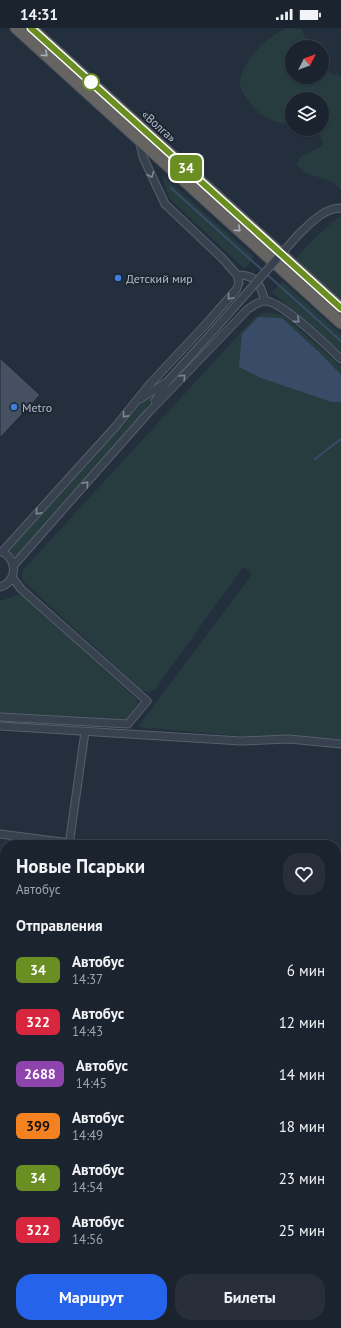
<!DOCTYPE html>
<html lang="ru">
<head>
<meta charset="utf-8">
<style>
	body { margin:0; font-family:"PT Sans",sans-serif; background:#282f3a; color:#f1f3f6; height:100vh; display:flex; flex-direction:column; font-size:15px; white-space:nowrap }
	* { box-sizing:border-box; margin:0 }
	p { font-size:13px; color:#a0a4aa }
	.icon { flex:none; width:22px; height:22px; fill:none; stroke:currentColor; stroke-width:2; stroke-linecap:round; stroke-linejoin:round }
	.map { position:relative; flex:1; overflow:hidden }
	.details { position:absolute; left:0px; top:812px; width:341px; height:488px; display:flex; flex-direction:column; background:#1b232e; border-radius:16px 16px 0 0; box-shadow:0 1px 3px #0004,0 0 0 1px #39404a }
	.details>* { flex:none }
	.badge { padding:0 8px; border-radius:6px; font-size:14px; line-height:26px }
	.needle { width:26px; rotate:48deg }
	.fabs { position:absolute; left:285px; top:12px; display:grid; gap:8px }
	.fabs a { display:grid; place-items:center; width:44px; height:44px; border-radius:50%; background:#1b232e; box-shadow:0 1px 3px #0004,0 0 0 1px #39404a; font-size:20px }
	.map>.badge { position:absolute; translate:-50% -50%; box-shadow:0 0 0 2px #fff }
	h2 { padding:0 16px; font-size:15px; line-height:36px }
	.round { display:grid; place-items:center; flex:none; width:42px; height:42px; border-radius:16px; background:#282f3a }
	.overview { display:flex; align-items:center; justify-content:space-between; height:68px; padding:0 16px }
	h1 { font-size:19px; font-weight:700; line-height:30px }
	.button { display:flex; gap:8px; margin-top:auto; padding:8px 16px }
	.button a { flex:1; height:46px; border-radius:16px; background:#2563eb; color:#fff; font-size:16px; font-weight:700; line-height:46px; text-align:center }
	.button a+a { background:#282f3a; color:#f1f3f6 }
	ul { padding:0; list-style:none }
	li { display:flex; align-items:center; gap:12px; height:52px; padding:0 16px }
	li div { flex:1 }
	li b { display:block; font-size:15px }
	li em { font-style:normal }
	li .badge { min-width:44px; font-weight:700; text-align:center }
	.status { display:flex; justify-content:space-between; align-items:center; height:28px; padding:0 20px; background:#1b232e; direction:ltr }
	.status svg { height:11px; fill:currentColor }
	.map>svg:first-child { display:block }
	.green { fill:#263c3f }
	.water { fill:#394c67 }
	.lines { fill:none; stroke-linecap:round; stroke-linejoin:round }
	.stream { stroke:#394c67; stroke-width:2 }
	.building { fill:#455162; stroke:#1f2835 }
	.minor-casing { stroke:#565f6c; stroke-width:9 }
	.secondary-casing { stroke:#565f6c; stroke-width:12 }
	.trunk-casing { stroke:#434c59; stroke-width:13 }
	.minor { stroke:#38414e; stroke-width:7 }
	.secondary { stroke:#465061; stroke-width:10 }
	.trunk { stroke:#656462; stroke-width:11 }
	.minor-bridge-casing { stroke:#565f6c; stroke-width:9; stroke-linecap:butt }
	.minor-bridge { stroke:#38414e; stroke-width:7 }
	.oneway { stroke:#a8afba }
	.oneway2 { stroke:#7c8592 }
	.line-casing { stroke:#fff; stroke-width:9 }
	.line { stroke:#6b8e23; stroke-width:6 }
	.stop-dot { fill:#fff; stroke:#6b8e23; stroke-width:2 }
	.shop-dot { fill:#3f7fe0; stroke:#1d2633; stroke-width:1.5 }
	.labels { text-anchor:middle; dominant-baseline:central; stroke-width:4; stroke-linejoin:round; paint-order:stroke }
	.street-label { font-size:12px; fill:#b4bcc9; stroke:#1d2633 }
	.poi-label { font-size:12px; fill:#b4bcc9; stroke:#1d2633; text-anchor:start }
</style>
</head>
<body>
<div class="status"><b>14:31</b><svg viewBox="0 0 49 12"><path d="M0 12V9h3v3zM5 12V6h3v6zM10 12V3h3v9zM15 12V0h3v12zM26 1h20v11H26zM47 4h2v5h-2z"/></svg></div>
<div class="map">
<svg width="341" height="1300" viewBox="0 0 341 1300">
	<rect width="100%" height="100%" fill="#242f3e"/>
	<!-- green -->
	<g class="green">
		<path d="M286,0L301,1L310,19H292V49H322V37L332,46L341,48V162L332,153L305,145L297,137L299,130C308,124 314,124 323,116L320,107L311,101H322V71H292V96C276,95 262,90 252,77C247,71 240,63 240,55C241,33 267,9 286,0Z"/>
		<polygon points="162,147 254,229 245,241 169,170"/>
		<polygon points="339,189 341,189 341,273 294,232 318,207"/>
		<polygon points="282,253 341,306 341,324 272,264"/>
		<polygon points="266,284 283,287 341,338 341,711 298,708 240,708 138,699 252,546 243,539 156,660 150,664 141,662 23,553 21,549 23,542 254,290"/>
		<polygon points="152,370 145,383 16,529 8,522 139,376"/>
		<polygon points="17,567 25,568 138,673 139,677 129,695 0,685 0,573"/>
		<polygon points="341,973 341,1022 336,1021 336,978"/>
	</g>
	<!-- water -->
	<polygon class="water" points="258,289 282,290 320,325 341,347 341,374 332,374 261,350 239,339 242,306"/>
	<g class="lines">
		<!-- stream -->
		<g class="stream">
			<polyline points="171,160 341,313"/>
			<polyline points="315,431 341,411"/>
		</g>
	</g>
	<!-- building -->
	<polygon class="building" points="0,330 40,367 0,410"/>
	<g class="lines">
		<!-- minor casing -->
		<g class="minor-casing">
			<g id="minor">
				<path d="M298,207C310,196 323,180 341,180"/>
				<path d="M237,247C257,247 260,255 265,273"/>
				<polyline points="140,371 165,355"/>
				<polyline points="155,373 167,354 215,301"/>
				<path d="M0,523C18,529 18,554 0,559"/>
				<polyline points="2,524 116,398 149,357 207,295 236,262 239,255 237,247 223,231 165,176 143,129 139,112"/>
				<path d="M14,537L148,385L248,281C253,278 259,273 265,273C282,273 327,318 341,331"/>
				<polyline points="0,689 128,696 147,673 21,561 12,549"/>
				<polyline points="0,698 241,713 289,711 341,716"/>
				<polyline points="0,806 70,815"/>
				<polyline points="69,817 85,704"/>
				<polyline points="336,968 341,951"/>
				<polyline points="4,1300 5,1284"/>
			</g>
		</g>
		<!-- secondary casing -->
		<g class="secondary-casing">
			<g id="secondary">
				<polyline points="0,875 5,875"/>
				<polyline points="336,890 341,890"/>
			</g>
		</g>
		<!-- trunk casing -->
		<g class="trunk-casing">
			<g id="trunk">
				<polyline points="16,0 341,295"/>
				<polyline points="31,0 341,280"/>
			</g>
		</g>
		<!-- minor -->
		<use href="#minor" class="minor"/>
		<!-- secondary -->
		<use href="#secondary" class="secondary"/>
		<!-- trunk -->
		<use href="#trunk" class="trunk"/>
		<!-- minor-bridge casing -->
		<g class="minor-bridge-casing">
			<polyline id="minor-bridge" points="215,301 298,207"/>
		</g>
		<!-- minor-bridge -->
		<use href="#minor-bridge" class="minor-bridge"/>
	</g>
	<!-- one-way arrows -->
	<defs><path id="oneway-chevron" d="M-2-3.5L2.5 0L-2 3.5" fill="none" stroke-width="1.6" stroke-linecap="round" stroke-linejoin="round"/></defs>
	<g class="oneway">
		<use href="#oneway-chevron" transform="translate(45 26) rotate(42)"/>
		<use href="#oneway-chevron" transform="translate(238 201) rotate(42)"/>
	</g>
	<g class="oneway2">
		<use href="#oneway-chevron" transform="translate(151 147) rotate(67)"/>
		<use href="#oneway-chevron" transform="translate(230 269) rotate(131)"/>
		<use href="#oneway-chevron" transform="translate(297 292) rotate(41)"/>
		<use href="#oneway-chevron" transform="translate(183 349) rotate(-46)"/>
		<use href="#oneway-chevron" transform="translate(125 387) rotate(131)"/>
		<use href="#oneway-chevron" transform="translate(86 456) rotate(-48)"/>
		<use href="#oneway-chevron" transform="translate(38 484) rotate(132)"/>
	</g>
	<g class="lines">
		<!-- line casing -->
		<g class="line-casing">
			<polyline id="line" points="31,0 341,280"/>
		</g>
		<!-- line -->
		<use href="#line" class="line"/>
	</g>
	<!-- markers -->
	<circle class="stop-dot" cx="91" cy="54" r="8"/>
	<g class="shop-dot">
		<circle cx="118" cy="250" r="4"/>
		<circle cx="14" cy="379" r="4"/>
	</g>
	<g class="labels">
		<!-- street labels -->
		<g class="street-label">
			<text transform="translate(159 98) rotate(42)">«Волга»</text>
		</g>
		<!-- poi labels -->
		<g class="poi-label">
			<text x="126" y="250">Детский мир</text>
			<text x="22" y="379">Metro</text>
		</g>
	</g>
</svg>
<div class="fabs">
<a><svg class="needle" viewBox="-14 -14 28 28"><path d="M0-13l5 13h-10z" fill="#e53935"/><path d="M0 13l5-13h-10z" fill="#a0a4aa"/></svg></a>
<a><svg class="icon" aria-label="layers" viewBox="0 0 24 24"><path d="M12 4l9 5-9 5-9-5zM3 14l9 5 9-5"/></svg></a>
</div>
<b class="badge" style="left:186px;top:140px;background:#6b8e23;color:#fff">34</b>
<section class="details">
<div class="overview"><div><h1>Новые Псарьки</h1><p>Автобус</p></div><a class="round"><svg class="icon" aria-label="heart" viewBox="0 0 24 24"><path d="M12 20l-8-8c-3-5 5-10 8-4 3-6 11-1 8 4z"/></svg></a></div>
<h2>Отправления</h2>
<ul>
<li><span class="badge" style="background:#6b8e23;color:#fff">34</span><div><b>Автобус</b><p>14:37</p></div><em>6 мин</em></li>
<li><span class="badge" style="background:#d7263d;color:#fff">322</span><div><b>Автобус</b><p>14:43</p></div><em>12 мин</em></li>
<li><span class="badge" style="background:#8e44ad;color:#fff">2688</span><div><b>Автобус</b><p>14:45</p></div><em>14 мин</em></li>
<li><span class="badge" style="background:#f58220;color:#111">399</span><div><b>Автобус</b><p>14:49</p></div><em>18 мин</em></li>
<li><span class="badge" style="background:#6b8e23;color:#fff">34</span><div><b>Автобус</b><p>14:54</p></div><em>23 мин</em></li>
<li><span class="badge" style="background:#d7263d;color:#fff">322</span><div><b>Автобус</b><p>14:56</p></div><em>25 мин</em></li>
</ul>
<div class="button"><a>Маршрут</a><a>Билеты</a></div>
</section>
</div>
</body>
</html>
